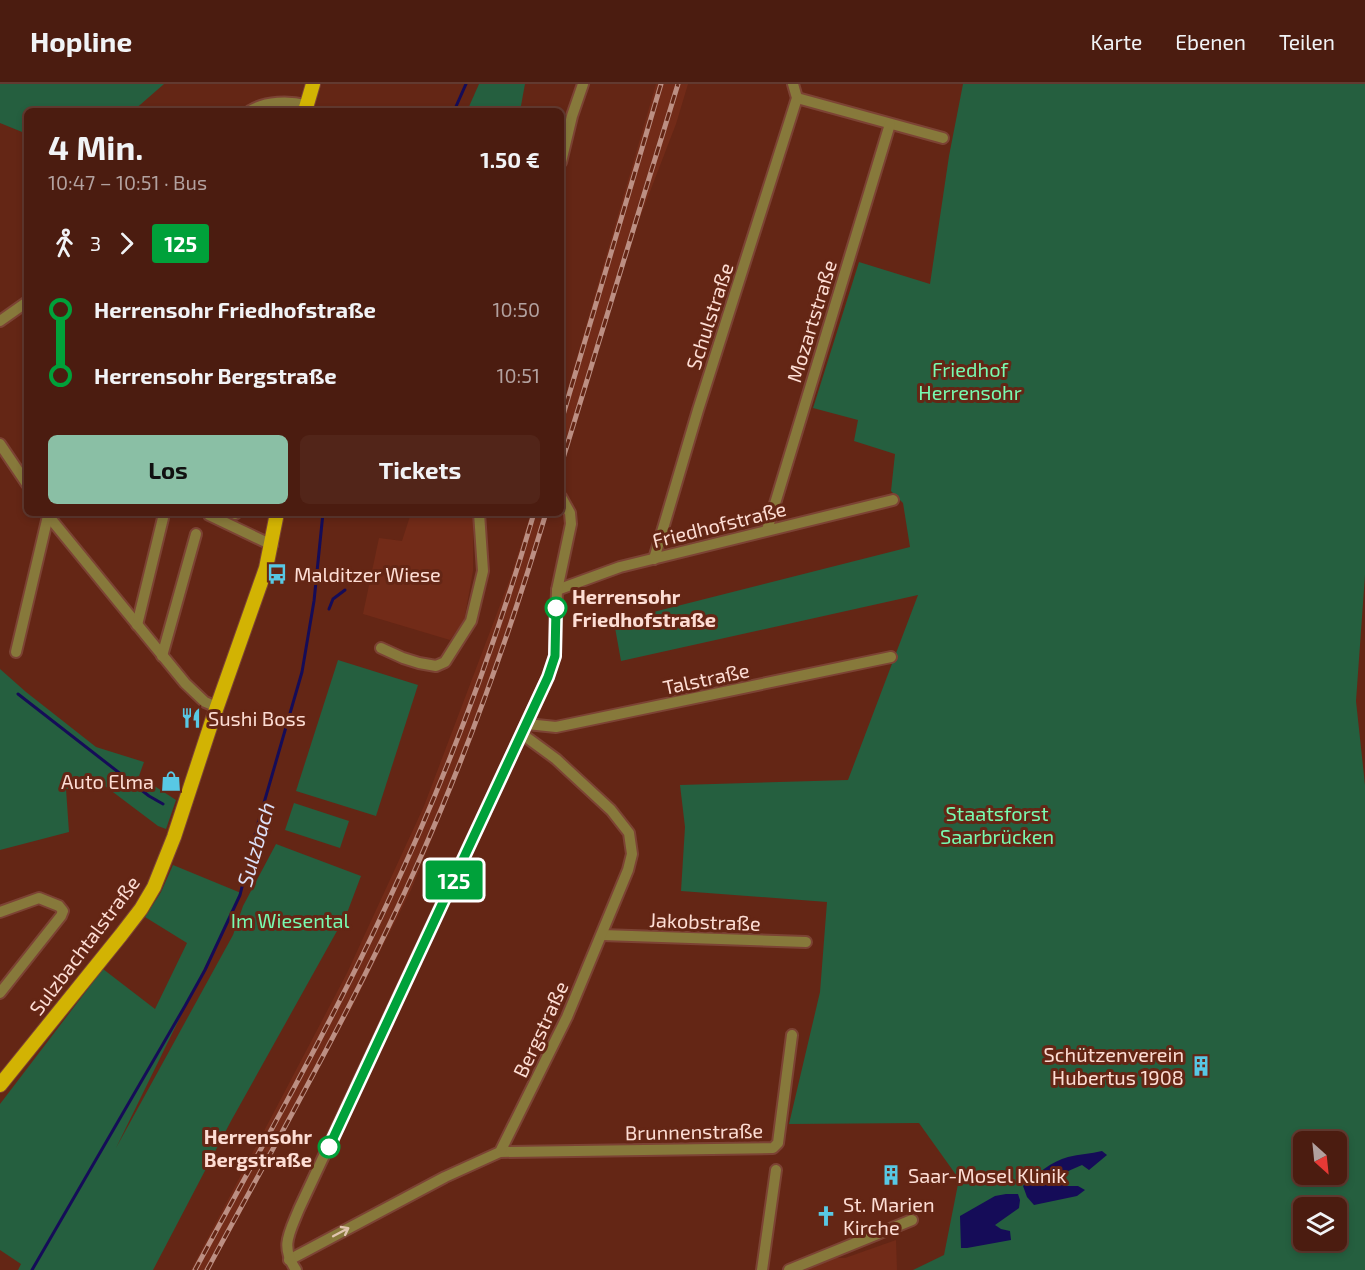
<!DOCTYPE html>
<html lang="de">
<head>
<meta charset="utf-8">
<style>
	body { margin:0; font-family:"Exo 2",sans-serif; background:#522519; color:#f1f3f6; height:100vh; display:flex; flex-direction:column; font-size:22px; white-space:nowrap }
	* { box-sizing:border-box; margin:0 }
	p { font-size:20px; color:#b2a19f }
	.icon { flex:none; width:33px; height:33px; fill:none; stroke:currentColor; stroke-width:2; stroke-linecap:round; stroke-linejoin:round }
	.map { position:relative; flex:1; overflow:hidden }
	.drawer { position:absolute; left:24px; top:24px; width:540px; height:408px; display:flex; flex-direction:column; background:#4b1c10; border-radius:9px; box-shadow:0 3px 9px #0003,0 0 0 2px #623a30 }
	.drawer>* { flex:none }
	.badge { padding:0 12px; border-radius:4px; font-size:21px; line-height:39px }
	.needle { width:39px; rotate:153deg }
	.controls { position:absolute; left:1293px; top:1047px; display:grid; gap:12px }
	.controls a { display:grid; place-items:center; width:54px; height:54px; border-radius:9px; background:#4b1c10; box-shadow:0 3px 9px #0003,0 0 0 2px #623a30; font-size:30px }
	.map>.badge { position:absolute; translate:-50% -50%; box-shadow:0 0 0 3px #fff }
	.legs { display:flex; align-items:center; gap:9px; height:66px; padding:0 24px; font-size:20px }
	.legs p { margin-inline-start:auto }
	.headline { display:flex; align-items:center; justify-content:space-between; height:102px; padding:0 24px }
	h1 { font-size:33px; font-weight:700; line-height:45px }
	.button { display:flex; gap:12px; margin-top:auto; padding:12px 24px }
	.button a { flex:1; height:69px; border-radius:9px; background:#8abfa5; color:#111; font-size:24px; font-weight:700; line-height:69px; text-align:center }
	.button a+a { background:#522519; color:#f1f3f6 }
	ul { padding:0 24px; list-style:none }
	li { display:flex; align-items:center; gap:21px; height:66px; font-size:22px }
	li i { display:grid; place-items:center; width:9px; height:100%; margin:0 8px; background:currentColor }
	li i::after { content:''; width:15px; height:15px; margin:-8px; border:4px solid; border-radius:50%; background:#4b1c10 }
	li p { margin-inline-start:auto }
	li:first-child i { background:linear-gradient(#0000 50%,currentColor 0) }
	li:last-child i { background:linear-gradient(currentColor 50%,#0000 0) }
	header { display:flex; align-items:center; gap:36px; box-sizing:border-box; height:84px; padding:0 30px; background:#4b1c10; border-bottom:2px solid #623a30 }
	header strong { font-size:28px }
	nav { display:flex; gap:33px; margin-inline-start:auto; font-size:21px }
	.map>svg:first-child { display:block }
	.built { fill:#722b18 }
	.green { fill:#255f3f; fill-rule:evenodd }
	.water { fill:#150c58 }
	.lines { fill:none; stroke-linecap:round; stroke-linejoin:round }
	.stream { stroke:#150c58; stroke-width:3 }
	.minor-casing { stroke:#7c4334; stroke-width:14 }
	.major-casing { stroke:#7c4334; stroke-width:16 }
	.minor { stroke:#87793b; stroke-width:10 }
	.major { stroke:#d2b303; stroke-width:14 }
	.rail-casing { stroke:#bc8f83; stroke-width:5 }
	.rail { stroke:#642615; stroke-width:3; stroke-dasharray:9; stroke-linecap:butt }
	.oneway { stroke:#e0c4ae }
	.line-1-casing { stroke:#fff; stroke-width:14 }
	.line-1 { stroke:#00a13a; stroke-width:9 }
	.stop-1-dot { fill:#fff; stroke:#00a13a; stroke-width:3 }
	.labels { text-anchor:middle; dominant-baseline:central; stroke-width:6; stroke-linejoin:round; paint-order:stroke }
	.street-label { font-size:20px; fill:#fdddd4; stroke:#642615 }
	.park-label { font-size:20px; fill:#78fab0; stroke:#642615 }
	.poi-label { font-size:20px; fill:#fdddd4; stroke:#642615; text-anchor:start }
	.stop-label { font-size:20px; font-weight:bold; fill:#fdddd4; stroke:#642615; text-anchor:start }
	.water-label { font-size:21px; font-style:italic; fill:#dde1f8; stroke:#642615 }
</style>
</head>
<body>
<header>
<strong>Hopline</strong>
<nav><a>Karte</a><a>Ebenen</a><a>Teilen</a></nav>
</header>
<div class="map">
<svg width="1365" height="1186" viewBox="0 0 1365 1186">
	<rect width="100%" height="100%" fill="#642615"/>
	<!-- built -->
	<g class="built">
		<polygon points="656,0 688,0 676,40 636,144 561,385 561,328"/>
		<polygon points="411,429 443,429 473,434 473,487 464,537 450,556 363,530 379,454 402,457"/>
		<polygon points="531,429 548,429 516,534 466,671 411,806 350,927 210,1186 191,1186 347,889 424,722 511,492"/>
		<polygon points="896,1156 897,1186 807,1186 830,1174 845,1174"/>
	</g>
	<!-- green -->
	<g class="green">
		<polygon points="0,0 164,0 133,27 27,27 27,50 0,39"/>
		<polygon points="479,0 525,0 520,27 467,27"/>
		<path d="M963,0H1365V491L1356,617L1365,701V1186H913L944,1171L959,1095L919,1039L789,1040L820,908L827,818L681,807L685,743L680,701L848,696L918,511L621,577L614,538L910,463L903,419L891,407L895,370L854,357L858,336L813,324L859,178L930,200L949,72ZM1304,1058H1336V1090H1304ZM1304,1124H1336V1156H1304Z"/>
		<polygon points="338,576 418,601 376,732 296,707"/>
		<polygon points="0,585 26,608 96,663 144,678 139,692 176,716 166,745 158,742 97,696 94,705 66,705 69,748 0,766"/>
		<polygon points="294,719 349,737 340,764 285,746"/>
		<polygon points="276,760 361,792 347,829 231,1037 153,1186 18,1186 21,1180 0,1166 0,1020 103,885 155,925 187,859 145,833 161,808 173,781 241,809 116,1064 233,851 243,822"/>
	</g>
	<!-- water -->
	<g class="water">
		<path d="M1102,1067L1107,1071L1089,1086L1082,1081L1066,1088L1061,1093L1065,1102H1078L1085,1106L1077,1112L1034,1121L1027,1113L1023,1102C1035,1091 1052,1077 1068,1073C1079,1070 1091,1070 1102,1067Z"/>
		<polygon points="1006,1110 1018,1110 1020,1116 1019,1124 995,1141 1001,1145 1010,1147 1011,1156 967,1164 961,1164 960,1132 995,1112"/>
	</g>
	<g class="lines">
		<!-- stream -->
		<g class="stream">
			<polyline points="454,27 466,0"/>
			<polyline points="329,525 333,515 345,506"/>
			<polyline points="18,610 149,712 163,720"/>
			<polyline points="32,1186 185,922 205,886 240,811 257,743 302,588 314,517 323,429"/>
		</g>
		<!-- minor casing -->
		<g class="minor-casing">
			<g id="minor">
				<polyline points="797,14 943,54"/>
				<path d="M250,27C266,17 289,17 306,21"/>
				<polyline points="561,78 572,32 583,0"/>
				<polyline points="0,237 27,218"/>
				<polyline points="0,360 27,400"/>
				<polyline points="46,429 185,599 205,618 217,623"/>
				<polyline points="210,429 209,431 272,461"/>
				<polyline points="235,430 236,429"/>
				<polyline points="767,446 890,40"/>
				<polyline points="654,475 698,326 797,14 793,0"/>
				<polyline points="557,506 620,483 893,416"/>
				<polyline points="137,541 163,434"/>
				<polyline points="381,564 403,574 419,579 436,582 445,578 471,537 483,487 479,429"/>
				<polyline points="16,568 48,432"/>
				<polyline points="162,572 196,450"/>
				<polyline points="527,640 556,643 891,573"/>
				<polyline points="0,828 39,814 59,822 63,827 61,832 0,909"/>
				<polyline points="602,851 806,858"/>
				<polyline points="500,1068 773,1064 778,1059 792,951"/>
				<polyline points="289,1176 445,1093 500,1068 567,933 628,786 632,770 629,749 611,726 556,675 522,650"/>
				<path d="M296,1186C280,1162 289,1150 299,1125L548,593L555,571L557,506L571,440L570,429L561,413"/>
				<polyline points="762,1186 776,1086"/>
				<polyline points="789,1186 912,1136"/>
			</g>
		</g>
		<!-- major casing -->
		<g class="major-casing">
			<g id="major">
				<polyline points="305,27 313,0"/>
				<polyline points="0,1001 121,851 141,825 154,803 174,753 212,637 266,484 277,429"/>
			</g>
		</g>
		<!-- minor -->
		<use href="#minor" class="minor"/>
		<!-- major -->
		<use href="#major" class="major"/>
		<!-- rail casing -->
		<g class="rail-casing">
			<g id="rail">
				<polyline points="561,338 661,0"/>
				<polyline points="561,381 678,0"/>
				<path d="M195,1186C260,1065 329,945 387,820C446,694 495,563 534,429"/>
				<path d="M207,1186C281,1049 359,913 422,770C471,659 511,545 546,429"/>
			</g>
		</g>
		<!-- rail -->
		<use href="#rail" class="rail"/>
	</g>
	<!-- one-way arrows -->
	<defs><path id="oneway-shaft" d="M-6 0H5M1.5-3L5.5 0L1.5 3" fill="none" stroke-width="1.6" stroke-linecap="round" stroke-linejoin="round" transform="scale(1.5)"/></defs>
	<use class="oneway" href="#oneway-shaft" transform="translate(341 1148) rotate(-28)"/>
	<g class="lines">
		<!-- line-1 casing -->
		<g class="line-1-casing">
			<polyline id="line-1" points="329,1063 548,593 555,572 556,524"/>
		</g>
		<!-- line-1 -->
		<use href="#line-1" class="line-1"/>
	</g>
	<!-- icons -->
	<defs>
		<g id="bus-bare" transform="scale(1.62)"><path d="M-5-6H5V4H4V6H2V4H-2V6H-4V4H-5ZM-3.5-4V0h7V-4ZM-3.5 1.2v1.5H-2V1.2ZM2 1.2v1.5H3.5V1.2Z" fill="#58c8e4" stroke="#642615" stroke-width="2.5" paint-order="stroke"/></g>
		<g id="restaurant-bare" transform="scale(1.62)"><path d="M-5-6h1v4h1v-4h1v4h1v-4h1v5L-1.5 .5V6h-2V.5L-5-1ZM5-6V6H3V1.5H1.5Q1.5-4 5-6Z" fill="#58c8e4" stroke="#642615" stroke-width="2.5" paint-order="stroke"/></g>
		<g id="shop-bare" transform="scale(1.62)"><path d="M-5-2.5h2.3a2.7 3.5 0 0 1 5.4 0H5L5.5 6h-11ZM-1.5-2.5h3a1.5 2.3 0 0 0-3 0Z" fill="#58c8e4" stroke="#642615" stroke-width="2.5" paint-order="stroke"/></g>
		<g id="building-bare" transform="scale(1.62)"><path d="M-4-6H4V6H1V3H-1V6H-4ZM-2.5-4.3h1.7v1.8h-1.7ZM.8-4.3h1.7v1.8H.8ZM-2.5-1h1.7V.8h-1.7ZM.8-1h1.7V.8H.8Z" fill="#58c8e4" stroke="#642615" stroke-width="2.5" paint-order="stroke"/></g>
		<g id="church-bare" transform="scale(1.62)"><path d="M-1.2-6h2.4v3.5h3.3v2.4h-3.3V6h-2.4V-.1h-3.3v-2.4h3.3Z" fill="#58c8e4" stroke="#642615" stroke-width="2.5" paint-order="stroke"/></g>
	</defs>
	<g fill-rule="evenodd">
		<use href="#bus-bare" x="277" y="490"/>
		<use href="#restaurant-bare" x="191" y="634"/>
		<use href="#shop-bare" x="171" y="697"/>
		<use href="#building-bare" x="1201" y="982"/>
		<use href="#building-bare" x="891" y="1091"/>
		<use href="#church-bare" x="826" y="1132"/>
	</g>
	<!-- markers -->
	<g class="stop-1-dot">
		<circle cx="556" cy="524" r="10"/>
		<circle cx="329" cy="1063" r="10"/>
	</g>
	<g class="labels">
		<!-- street labels -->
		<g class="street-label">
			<text transform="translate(709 232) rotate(-72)">Schulstraße</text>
			<text transform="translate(811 237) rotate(-73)">Mozartstraße</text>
			<text transform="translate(719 440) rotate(-14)">Friedhofstraße</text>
			<text transform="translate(706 594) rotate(-12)">Talstraße</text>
			<text transform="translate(705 837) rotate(2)">Jakobstraße</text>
			<text transform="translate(84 861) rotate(-53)">Sulzbachtalstraße</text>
			<text transform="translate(540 945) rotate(-65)">Bergstraße</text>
			<text transform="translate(694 1047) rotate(-1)">Brunnenstraße</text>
		</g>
		<!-- park labels -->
		<g class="park-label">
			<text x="970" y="285">Friedhof<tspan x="970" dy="23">Herrensohr</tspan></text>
			<text x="997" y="729">Staatsforst<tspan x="997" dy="23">Saarbrücken</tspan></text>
			<text x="290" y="836">Im Wiesental</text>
		</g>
		<!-- poi labels -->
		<g class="poi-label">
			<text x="294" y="490">Malditzer Wiese</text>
			<text x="208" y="634">Sushi Boss</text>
			<text x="154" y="697" text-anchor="end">Auto Elma</text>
			<text x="1184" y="970" text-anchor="end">Schützenverein<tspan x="1184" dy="23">Hubertus 1908</tspan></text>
			<text x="908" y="1091">Saar-Mosel Klinik</text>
			<text x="843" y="1120">St. Marien<tspan x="843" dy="23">Kirche</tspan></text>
		</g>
		<!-- stop labels -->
		<g class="stop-label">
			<text x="572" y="512">Herrensohr<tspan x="572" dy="23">Friedhofstraße</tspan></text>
			<text x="312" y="1052" text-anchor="end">Herrensohr<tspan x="312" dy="23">Bergstraße</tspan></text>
		</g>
		<!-- water labels -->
		<g class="water-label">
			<text transform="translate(255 760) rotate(-74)">Sulzbach</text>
		</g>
	</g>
</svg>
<div class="controls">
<a><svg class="needle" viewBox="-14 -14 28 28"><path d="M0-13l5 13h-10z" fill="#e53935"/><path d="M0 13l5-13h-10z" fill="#b2a19f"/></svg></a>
<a><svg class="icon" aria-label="layers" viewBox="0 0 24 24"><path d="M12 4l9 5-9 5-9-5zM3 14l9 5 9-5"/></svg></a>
</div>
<b class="badge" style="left:454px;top:796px;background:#00a13a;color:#fff">125</b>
<section class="drawer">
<div class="headline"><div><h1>4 Min.</h1><p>10:47 – 10:51 · Bus</p></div><b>1.50 €</b></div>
<div class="legs"><svg class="icon" aria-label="walk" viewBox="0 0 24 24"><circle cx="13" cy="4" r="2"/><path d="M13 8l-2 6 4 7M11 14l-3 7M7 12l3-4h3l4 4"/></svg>3<svg class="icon" aria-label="forward" viewBox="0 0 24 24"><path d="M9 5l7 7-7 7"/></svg><b class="badge" style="background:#00a13a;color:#fff">125</b></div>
<ul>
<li><i style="color:#00a13a"></i><b>Herrensohr Friedhofstraße</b><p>10:50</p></li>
<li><i style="color:#00a13a"></i><b>Herrensohr Bergstraße</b><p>10:51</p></li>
</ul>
<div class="button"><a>Los</a><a>Tickets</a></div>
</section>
</div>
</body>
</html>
